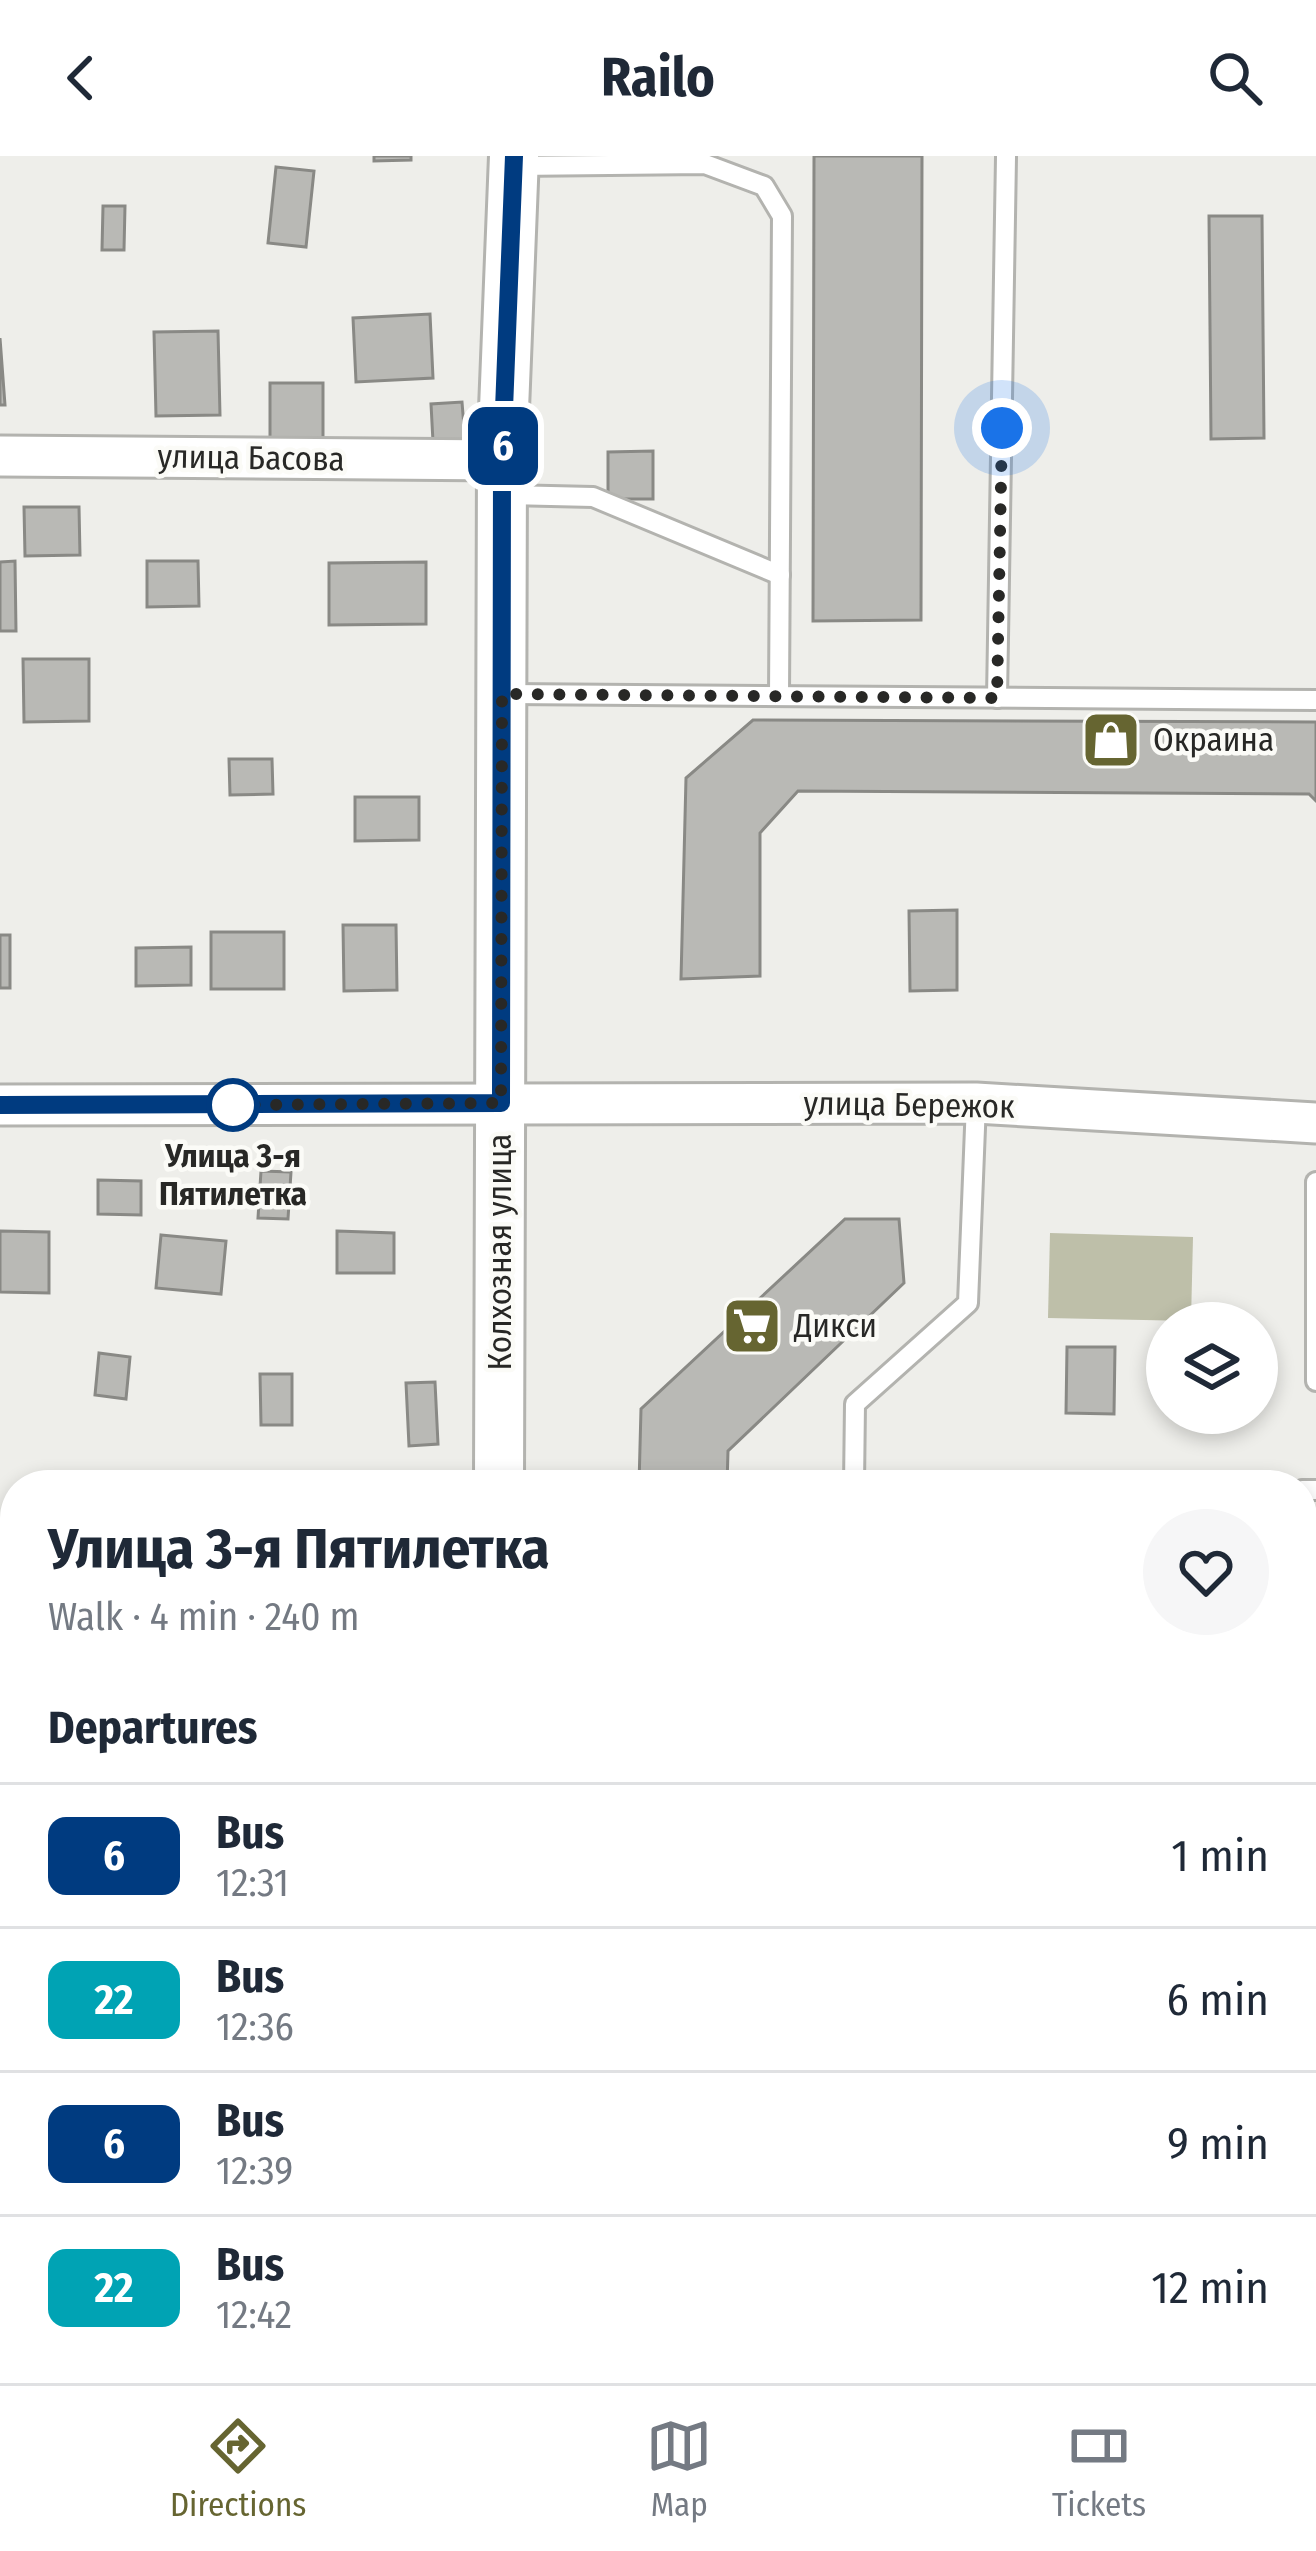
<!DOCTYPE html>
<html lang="en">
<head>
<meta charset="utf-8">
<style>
	body { margin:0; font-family:"Fira Sans Condensed",sans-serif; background:#f6f6f7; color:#1f2937; height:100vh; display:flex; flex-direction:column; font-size:45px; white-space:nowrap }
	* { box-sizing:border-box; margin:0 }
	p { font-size:39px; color:#747a83 }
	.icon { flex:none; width:66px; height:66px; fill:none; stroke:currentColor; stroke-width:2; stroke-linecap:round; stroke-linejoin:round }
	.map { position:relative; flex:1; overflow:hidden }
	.panel { position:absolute; left:0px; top:1314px; width:1317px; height:915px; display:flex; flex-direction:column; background:#fff; border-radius:48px 48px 0 0; box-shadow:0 6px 18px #0003 }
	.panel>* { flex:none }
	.badge { padding:0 24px; border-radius:18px; font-size:42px; line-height:78px }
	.buttons { position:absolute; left:1146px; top:1146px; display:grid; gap:24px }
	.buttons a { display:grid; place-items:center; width:132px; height:132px; border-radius:50%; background:#fff; box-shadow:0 6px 18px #0003; font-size:60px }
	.you { position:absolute; width:60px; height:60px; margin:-30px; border:9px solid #fff; border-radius:50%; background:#1a73e8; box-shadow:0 0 0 18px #1a73e833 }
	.map>.badge { position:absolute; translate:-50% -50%; box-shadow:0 0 0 6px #fff }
	h2 { padding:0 48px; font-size:45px; line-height:108px }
	.round { display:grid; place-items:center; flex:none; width:126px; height:126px; border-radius:63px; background:#f6f6f7 }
	.summary { display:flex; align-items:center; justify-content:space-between; height:204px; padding:0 48px }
	h1 { font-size:57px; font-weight:700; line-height:90px }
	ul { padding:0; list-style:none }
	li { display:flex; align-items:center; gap:36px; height:144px; padding:0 48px; border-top:3px solid #e0e1e3 }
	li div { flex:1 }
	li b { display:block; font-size:45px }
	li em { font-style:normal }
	li .badge { min-width:132px; font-weight:700; text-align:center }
	header { display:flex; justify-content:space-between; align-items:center; height:156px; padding:0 48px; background:#fff; font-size:54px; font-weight:700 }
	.menu { display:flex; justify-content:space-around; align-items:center; height:168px; border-top:3px solid #e0e1e3; background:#fff; font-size:33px; color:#747a83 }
	.menu a { display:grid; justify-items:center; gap:6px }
	.menu .on { color:#666531 }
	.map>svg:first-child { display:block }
	.green { fill:#bebfa9 }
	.building { fill:#b9b9b5; stroke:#898985; stroke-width:3 }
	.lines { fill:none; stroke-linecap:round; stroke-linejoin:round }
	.service-casing { stroke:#b3b3af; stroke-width:24 }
	.minor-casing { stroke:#b3b3af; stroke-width:45 }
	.tertiary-casing { stroke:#b3b3af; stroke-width:54 }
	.path { stroke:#848481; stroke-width:8; stroke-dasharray:12 6; stroke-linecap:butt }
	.service { stroke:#fff; stroke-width:18 }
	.minor { stroke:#fff; stroke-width:39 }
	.tertiary { stroke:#fff; stroke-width:48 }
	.line-casing { stroke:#fff; stroke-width:27 }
	.line { stroke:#003b80; stroke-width:18 }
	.walk { stroke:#282826; stroke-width:12; stroke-dasharray:0 21.6 }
	.stop-dot { fill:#fff; stroke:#003b80; stroke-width:6 }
	.labels { text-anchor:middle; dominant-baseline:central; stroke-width:9; stroke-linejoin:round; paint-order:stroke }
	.street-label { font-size:33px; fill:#282826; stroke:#fbfbf7 }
	.poi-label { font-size:33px; fill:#282826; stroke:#fbfbf7; text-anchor:start }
	.stop-label { font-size:33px; font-weight:bold; fill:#282826; stroke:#fbfbf7 }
</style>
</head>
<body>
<header><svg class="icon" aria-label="back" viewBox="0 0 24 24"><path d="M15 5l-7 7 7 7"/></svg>Railo<svg class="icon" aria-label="search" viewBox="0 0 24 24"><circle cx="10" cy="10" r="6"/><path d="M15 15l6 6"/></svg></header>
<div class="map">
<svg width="1316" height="2227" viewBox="0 0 1316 2227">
	<rect width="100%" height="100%" fill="#eeeeea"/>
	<!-- green -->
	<g class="green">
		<polygon points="1050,1077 1193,1081 1191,1165 1048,1162"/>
		<polygon points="1302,1616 1316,1616 1316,2227 505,2227 506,2214 1302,2214"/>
	</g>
	<!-- building -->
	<g class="building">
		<polygon points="374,0 411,0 411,4 374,5"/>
		<polygon points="814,0 922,0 921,464 813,465"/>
		<polygon points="276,11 314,15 306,91 268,87"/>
		<polygon points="103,50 125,50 124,94 102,94"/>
		<polygon points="1209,60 1262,60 1264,282 1211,283"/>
		<polygon points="430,158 433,222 356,226 353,162"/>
		<polygon points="218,175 220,259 156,260 154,176"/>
		<polygon points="0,182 5,249 0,249"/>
		<polygon points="270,227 323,227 323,284 270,285"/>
		<polygon points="462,246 465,284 433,286 431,248"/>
		<polygon points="653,295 653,343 608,343 608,296"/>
		<polygon points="24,351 79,351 80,399 25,400"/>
		<polygon points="15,405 16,475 0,475 0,406"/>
		<polygon points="147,405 198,405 199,450 147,451"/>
		<polygon points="426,406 426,468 329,469 329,407"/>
		<polygon points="23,503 89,503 89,565 24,566"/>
		<polygon points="753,564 1316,566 1316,645 1309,638 798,635 760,677 760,820 681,823 686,622"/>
		<polygon points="229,603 272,603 273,638 230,639"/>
		<polygon points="355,641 419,641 419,684 355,685"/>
		<polygon points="957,754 957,834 910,835 909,755"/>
		<polygon points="343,769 396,769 397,834 344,835"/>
		<rect x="211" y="776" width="73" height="57"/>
		<rect x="0" y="779" width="10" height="53"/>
		<polygon points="191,791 191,829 136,830 136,792"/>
		<polygon points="261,1015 291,1016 288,1063 258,1062"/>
		<polygon points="98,1024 141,1025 141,1059 98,1058"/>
		<polygon points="845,1063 899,1063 904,1127 728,1295 727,1329 639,1329 641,1253"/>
		<polygon points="0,1075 49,1076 49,1137 0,1136"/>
		<polygon points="337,1075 394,1077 394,1117 337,1117"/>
		<polygon points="161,1079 226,1085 221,1138 156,1132"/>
		<polygon points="1067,1191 1115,1191 1114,1258 1066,1257"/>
		<polygon points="99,1197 130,1201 126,1243 95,1239"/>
		<polygon points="260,1218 292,1218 292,1269 261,1269"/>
		<polygon points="435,1226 438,1288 409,1290 406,1227"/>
		<polygon points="15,1382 15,1481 0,1482 0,1383"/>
		<rect x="1302" y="1392" width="14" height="102"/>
		<polygon points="15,1715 15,1793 0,1795 0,1716"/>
		<polygon points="0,1934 15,1935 15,1977 0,1976"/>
		<polygon points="132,2214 172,2215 171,2227 131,2227"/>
	</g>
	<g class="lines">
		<!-- service casing -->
		<g class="service-casing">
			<g id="service">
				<polyline points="514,10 705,8 764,30 782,60 779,540"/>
				<polyline points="506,339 593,341 780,419"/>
				<polyline points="502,538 1316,544"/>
				<polyline points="997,542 1006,1"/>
				<polyline points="1316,1026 1316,1225"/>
				<polyline points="854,1326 1025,1329"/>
				<polyline points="854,1329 855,1248 968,1147 976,947"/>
				<polyline points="1302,1334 1316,1334"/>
				<polyline points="1302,1550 1316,1550"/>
			</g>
		</g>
		<!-- minor casing -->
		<g class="minor-casing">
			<g id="minor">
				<polyline points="0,300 502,304"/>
				<polyline points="0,949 976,947 1316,967"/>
				<polyline points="0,1597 15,1597"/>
			</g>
		</g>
		<!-- tertiary casing -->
		<g class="tertiary-casing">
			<g id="tertiary">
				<polyline points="499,1329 502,304 514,0"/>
				<polyline points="461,2227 462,2214"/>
			</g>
		</g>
		<!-- path -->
		<g class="path">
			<polyline points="1302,2018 1316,2017"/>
			<polyline points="784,2227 792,2214"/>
			<polyline points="943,2227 946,2214"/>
		</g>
		<!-- service -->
		<use href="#service" class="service"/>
		<!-- minor -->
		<use href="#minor" class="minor"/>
		<!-- tertiary -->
		<use href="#tertiary" class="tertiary"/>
	</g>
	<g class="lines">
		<!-- line casing -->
		<g class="line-casing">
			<polyline id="line" points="0,949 501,947 502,304 514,0"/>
		</g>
		<!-- line -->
		<use href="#line" class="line"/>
		<!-- walk -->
		<polyline class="walk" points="233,949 501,947 502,538 997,542 1002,272"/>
	</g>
	<!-- icons -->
	<defs>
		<g id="shop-square" transform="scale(3)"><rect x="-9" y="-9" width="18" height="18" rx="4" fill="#666531" stroke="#fbfbf7"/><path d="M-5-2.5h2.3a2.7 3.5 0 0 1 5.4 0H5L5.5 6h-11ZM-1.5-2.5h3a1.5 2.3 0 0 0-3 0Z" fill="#fff"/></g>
		<g id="supermarket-square" transform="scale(3)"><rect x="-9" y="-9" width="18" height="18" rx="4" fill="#666531" stroke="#fbfbf7"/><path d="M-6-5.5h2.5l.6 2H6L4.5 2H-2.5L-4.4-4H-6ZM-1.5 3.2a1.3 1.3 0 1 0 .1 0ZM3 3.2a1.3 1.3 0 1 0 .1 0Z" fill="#fff"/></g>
	</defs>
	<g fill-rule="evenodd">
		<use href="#shop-square" x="1111" y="584"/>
		<use href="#supermarket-square" x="752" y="1170"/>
	</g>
	<!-- markers -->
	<circle class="stop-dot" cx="233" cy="949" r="24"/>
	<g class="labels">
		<!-- street labels -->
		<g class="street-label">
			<text transform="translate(251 302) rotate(1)">улица Басова</text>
			<text transform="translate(909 949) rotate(1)">улица Бережок</text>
			<text transform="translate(500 1096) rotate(-90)">Колхозная улица</text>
		</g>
		<!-- poi labels -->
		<g class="poi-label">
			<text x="1153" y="584">Окраина</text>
			<text x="794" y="1170">Дикси</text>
		</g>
		<!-- stop labels -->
		<g class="stop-label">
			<text x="233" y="1000">Улица 3-я<tspan x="233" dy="38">Пятилетка</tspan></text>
		</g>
	</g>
</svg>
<div class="buttons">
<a><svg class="icon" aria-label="layers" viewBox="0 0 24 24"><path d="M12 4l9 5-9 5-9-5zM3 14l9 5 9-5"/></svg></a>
</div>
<div class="you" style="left:1002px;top:272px"></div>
<b class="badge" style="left:503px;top:290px;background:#003b80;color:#fff">6</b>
<section class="panel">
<div class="summary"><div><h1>Улица 3-я Пятилетка</h1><p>Walk · 4 min · 240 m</p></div><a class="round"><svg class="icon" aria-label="heart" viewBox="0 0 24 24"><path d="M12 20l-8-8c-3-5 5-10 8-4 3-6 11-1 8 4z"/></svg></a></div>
<h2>Departures</h2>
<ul>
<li><span class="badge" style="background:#003b80;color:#fff">6</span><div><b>Bus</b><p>12:31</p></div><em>1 min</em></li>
<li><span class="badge" style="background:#00a3b4;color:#fff">22</span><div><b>Bus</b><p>12:36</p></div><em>6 min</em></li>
<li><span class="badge" style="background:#003b80;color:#fff">6</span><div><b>Bus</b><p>12:39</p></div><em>9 min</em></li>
<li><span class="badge" style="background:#00a3b4;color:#fff">22</span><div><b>Bus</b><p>12:42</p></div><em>12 min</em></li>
</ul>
</section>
</div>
<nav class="menu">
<a class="on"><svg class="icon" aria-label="directions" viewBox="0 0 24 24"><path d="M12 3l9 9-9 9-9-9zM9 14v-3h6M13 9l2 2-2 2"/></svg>Directions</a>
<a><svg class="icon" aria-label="map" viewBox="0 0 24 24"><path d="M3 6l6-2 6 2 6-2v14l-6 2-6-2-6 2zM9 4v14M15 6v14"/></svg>Map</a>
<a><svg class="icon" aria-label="tickets" viewBox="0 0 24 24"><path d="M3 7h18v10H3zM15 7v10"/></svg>Tickets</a>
</nav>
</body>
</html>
